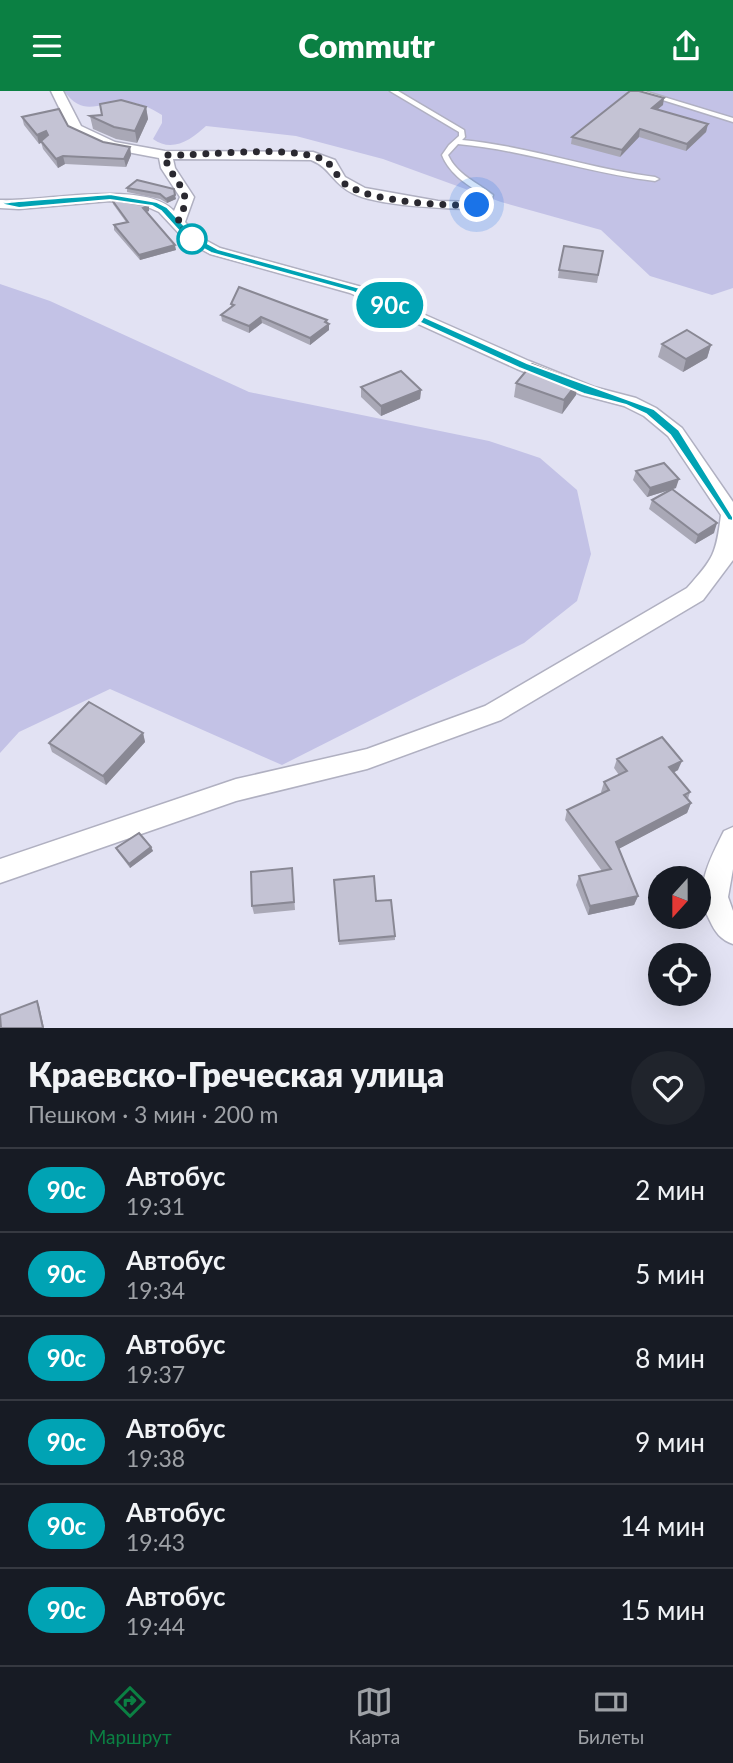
<!DOCTYPE html>
<html lang="ru">
<head>
<meta charset="utf-8">
<style>
	body { margin:0; font-family:Lato,sans-serif; background:#20242c; color:#f1f3f6; height:100vh; display:flex; flex-direction:column; font-size:26px; white-space:nowrap }
	* { box-sizing:border-box; margin:0 }
	p { font-size:23px; color:#9ea1a6 }
	.icon { flex:none; width:38px; height:38px; fill:none; stroke:currentColor; stroke-width:2; stroke-linecap:round; stroke-linejoin:round }
	.map { position:relative; height:937px; overflow:hidden }
	.details { display:flex; flex-direction:column; background:#171b24; flex:1 }
	.details>* { flex:none }
	.badge { padding:0 14px; border-radius:23px; font-size:24px; line-height:46px }
	.needle { width:46px; rotate:201deg }
	.tools { position:absolute; left:648px; top:775px; display:grid; gap:14px }
	.tools a { display:grid; place-items:center; width:63px; height:63px; border-radius:50%; background:#171b24; box-shadow:0 7px 28px #0002; font-size:35px }
	.you { position:absolute; width:35px; height:35px; margin:-18px; border:5px solid #fff; border-radius:50%; background:#1a73e8; box-shadow:0 0 0 10px #1a73e833 }
	.map>.badge { position:absolute; translate:-50% -50%; box-shadow:0 0 0 4px #fff }
	.round { display:grid; place-items:center; flex:none; width:74px; height:74px; border-radius:37px; background:#20242c }
	.headline { display:flex; align-items:center; justify-content:space-between; height:119px; padding:0 28px }
	h1 { font-size:33px; font-weight:800; line-height:52px }
	ul { padding:0; list-style:none }
	li { display:flex; align-items:center; gap:21px; height:84px; padding:0 28px; border-top:2px solid #363941 }
	li div { flex:1 }
	li b { display:block; font-size:26px }
	li em { font-style:normal }
	li .badge { min-width:77px; font-weight:700; text-align:center }
	header { display:flex; justify-content:space-between; align-items:center; height:91px; padding:0 28px; background:#0b8043; color:#fff; font-size:32px; font-weight:800 }
	.tab-bar { display:flex; justify-content:space-around; align-items:center; height:98px; border-top:2px solid #363941; background:#171b24; font-size:19px; color:#9ea1a6 }
	.tab-bar a { display:grid; justify-items:center; gap:4px }
	.tab-bar .current { color:#0b8043 }
	.map>svg:first-child { display:block }
	.green { fill:#c3c2e6 }
	.lines { fill:none; stroke-linecap:round; stroke-linejoin:round }
	.lane-casing { stroke:#b0b0c1; stroke-width:3 }
	.street-casing { stroke:#b0b0c1; stroke-width:3 }
	.lane { fill:#fff; fill-rule:evenodd }
	.street { fill:#fff; fill-rule:evenodd }
	.wall { fill:#a9a8b6 }
	.shaded-wall { fill:#898894 }
	.building { fill:#c4c3d4; stroke:#898894; stroke-width:2 }
	.line { fill:#00a3b4; stroke:#fff; stroke-width:2 }
	.walk { stroke:#2a2930; stroke-width:7; stroke-dasharray:0 12.6 }
	.stop-dot { fill:#fff; stroke:#00a3b4; stroke-width:3.5 }
</style>
</head>
<body>
<header><svg class="icon" aria-label="menu" viewBox="0 0 24 24"><path d="M4 6h16M4 12h16M4 18h16"/></svg>Commutr<svg class="icon" aria-label="share" viewBox="0 0 24 24"><path d="M12 15V3M7 8l5-5 5 5M5 13v7h14v-7"/></svg></header>
<div class="map">
<svg width="733" height="937" viewBox="0 0 733 937">
	<rect width="100%" height="100%" fill="#e2e2f3"/>
	<!-- green -->
	<g class="green">
		<path d="M64,0H733V197L712,204L650,185L601,139L501,111L383,68L296,45L206,35C191,49 172,62 153,48L162,32V24C151,17 138,11 125,11C98,11 84,27 64,0Z"/>
		<polygon points="0,193 50,210 249,301 489,350 540,367 577,399 591,463 577,510 524,552 282,674 110,598 19,641 0,662"/>
	</g>
	<g class="lines">
		<!-- lane casing -->
		<g class="lane-casing">
			<g id="lane">
				<path d="M390,0H398L464,39L465,46L462,49C527,55 590,78 655,86L659,88L655,90C588,82 525,59 458,53L448,64C457,84 477,91 493,104L490,113L474,116V112L484,110L485,105C468,94 450,84 442,64L449,54L459,45V41Z"/>
				<polygon points="634,0 644,0 733,27 733,31"/>
			</g>
		</g>
		<!-- street casing -->
		<g class="street-casing">
			<g id="street">
				<path d="M51,0H63L81,35L115,51L165,60L313,61L335,69L345,86L365,97L438,110L482,111L484,114L482,117L477,118C448,118 376,115 352,102C331,91 331,77 311,69L173,68L175,77L194,106L185,131L196,144L220,157L362,196L529,270L594,296L636,307L656,317L682,337L733,411V469L703,509L501,629L367,678L236,710L0,792V768L236,688L367,658L485,615L687,497C714,467 716,463 721,424L668,345L644,325L624,315L582,304L517,278L350,202L210,163L186,150L159,121L150,117L110,110L19,118L0,117V109C43,111 144,88 174,120L180,106L161,77L159,67L106,57L71,41Z"/>
				<path d="M733,736V778L728,806L733,820V853C721,849 715,841 710,830C693,798 709,770 724,740Z"/>
			</g>
		</g>
		<!-- lane -->
		<use href="#lane" class="lane"/>
		<!-- street -->
		<use href="#street" class="street"/>
	</g>
	<!-- wall -->
	<g class="wall">
		<polygon points="663,14 657,19 708,33 706,41 686,60 639,46 620,66 571,53 572,46"/>
		<polygon points="146,16 148,28 137,52 116,48 93,38 90,25"/>
		<polygon points="22,26 68,35 103,51 130,56 131,64 126,76 65,73 58,77 43,58 41,51 39,53 24,34"/>
		<polygon points="137,89 176,108 167,112 160,108 127,101 127,97"/>
		<polygon points="112,109 149,120 146,121 176,159 140,169 114,139 114,134 126,131 113,113"/>
		<polygon points="603,160 597,192 558,187 559,179"/>
		<polygon points="231,213 327,229 329,239 310,254 262,232 249,242 222,230 221,224 232,216"/>
		<polygon points="662,253 711,254 707,267 683,281 658,266"/>
		<polygon points="516,292 576,304 562,323 514,306"/>
		<polygon points="361,296 421,299 420,308 381,325 361,306"/>
		<polygon points="636,380 676,397 673,398 714,442 695,453 649,418 652,409 669,399 647,406 633,389"/>
		<polygon points="143,642 145,651 106,694 52,661 49,652"/>
		<polygon points="617,668 678,679 673,682 690,701 688,708 691,712 687,722 618,758 638,805 634,814 588,824 576,794 579,785 602,780 565,729 567,719 602,703 601,701 604,691 619,684 614,677"/>
		<polygon points="151,756 153,760 130,777 118,761 116,757"/>
		<polygon points="292,777 295,819 254,823 252,815"/>
		<polygon points="334,789 376,810 395,845 395,849 339,854"/>
	</g>
	<!-- shaded-wall -->
	<g class="shaded-wall">
		<polygon points="664,7 663,14 650,24 652,17"/>
		<polygon points="146,16 148,28 137,52 135,40"/>
		<polygon points="708,33 706,41 686,60 687,53"/>
		<polygon points="640,38 639,46 620,66 622,59"/>
		<polygon points="46,40 48,48 39,53 37,44"/>
		<polygon points="130,56 131,64 126,76 124,68"/>
		<polygon points="63,65 65,73 58,77 56,68"/>
		<polygon points="175,104 176,108 167,112 166,108"/>
		<polygon points="149,115 149,120 144,122 143,117"/>
		<polygon points="175,154 176,159 140,169 139,164"/>
		<polygon points="261,226 262,232 249,242 249,235"/>
		<polygon points="327,229 327,234 329,233 329,239 310,254 310,247"/>
		<polygon points="711,254 707,267 683,281 686,268"/>
		<polygon points="578,291 576,304 562,323 564,309"/>
		<polygon points="421,299 420,308 381,325 381,315"/>
		<polygon points="679,388 676,397 647,406 650,397"/>
		<polygon points="717,432 714,442 695,453 698,444"/>
		<polygon points="143,642 145,651 106,694 103,685"/>
		<polygon points="682,670 678,679 665,686 669,676"/>
		<polygon points="691,712 687,722 613,761 616,751"/>
		<polygon points="151,756 153,760 130,777 129,773"/>
		<polygon points="638,805 634,814 588,824 590,815"/>
		<polygon points="37,910 39,914 44,937 43,937"/>
	</g>
	<!-- building -->
	<g class="building">
		<polygon points="630,0 639,0 664,7 652,17 708,33 687,53 640,38 622,59 572,46"/>
		<polygon points="121,9 146,16 135,40 114,36 90,25 102,24 100,13"/>
		<polygon points="59,18 68,35 103,51 130,56 124,68 63,65 56,68 41,50 48,44 46,40 37,44 22,26"/>
		<polygon points="137,89 174,98 175,104 166,108 160,103 127,97"/>
		<polygon points="112,109 149,115 143,117 175,154 139,164 114,134 128,131"/>
		<polygon points="564,155 603,160 598,184 559,179"/>
		<polygon points="239,196 327,229 325,231 329,233 310,247 261,226 249,235 221,224 234,214 231,213"/>
		<polygon points="687,239 711,254 686,268 662,253"/>
		<polygon points="532,273 578,291 564,309 516,292"/>
		<polygon points="401,280 421,299 381,315 361,296"/>
		<polygon points="664,372 679,388 650,397 636,380"/>
		<polygon points="672,398 717,432 698,444 652,409"/>
		<polygon points="89,611 143,642 103,685 49,652"/>
		<polygon points="662,646 682,670 669,676 690,701 684,704 691,712 616,751 638,805 590,815 579,785 611,778 567,719 609,699 604,691 627,680 617,668"/>
		<polygon points="139,742 151,756 129,773 116,757"/>
		<polygon points="292,777 294,811 252,815 251,781"/>
		<polygon points="374,785 376,810 391,809 395,845 339,850 334,789"/>
		<polygon points="37,910 43,937 1,937 0,924"/>
	</g>
	<!-- line -->
	<path class="line" d="M110,103L157,111L167,116L194,145L218,158L360,197L527,272L654,318L679,339L733,426V430L728,429L670,344L646,323L626,314L584,303L519,277L353,201L211,162L187,149L161,120L152,115L110,109L19,117L0,113C1,110 94,105 110,103Z"/>
	<g class="lines">
		<!-- walk -->
		<path class="walk" d="M192,148L177,132C197,97 174,97 164,64C208,65 281,54 320,67C335,72 336,90 350,96C378,111 444,115 477,114"/>
	</g>
	<!-- markers -->
	<circle class="stop-dot" cx="192" cy="148" r="14"/>
</svg>
<div class="tools">
<a><svg class="needle" viewBox="-14 -14 28 28"><path d="M0-13l5 13h-10z" fill="#e53935"/><path d="M0 13l5-13h-10z" fill="#9ea1a6"/></svg></a>
<a><svg class="icon" aria-label="locate" viewBox="0 0 24 24"><circle cx="12" cy="12" r="6"/><path d="M12 2v4M12 18v4M2 12h4M18 12h4"/></svg></a>
</div>
<div class="you" style="left:477px;top:114px"></div>
<b class="badge" style="left:390px;top:214px;background:#00a3b4;color:#fff">90с</b>
</div>
<section class="details">
<div class="headline"><div><h1>Краевско-Греческая улица</h1><p>Пешком · 3 мин · 200 m</p></div><a class="round"><svg class="icon" aria-label="heart" viewBox="0 0 24 24"><path d="M12 20l-8-8c-3-5 5-10 8-4 3-6 11-1 8 4z"/></svg></a></div>
<ul>
<li><span class="badge" style="background:#00a3b4;color:#fff">90с</span><div><b>Автобус</b><p>19:31</p></div><em>2 мин</em></li>
<li><span class="badge" style="background:#00a3b4;color:#fff">90с</span><div><b>Автобус</b><p>19:34</p></div><em>5 мин</em></li>
<li><span class="badge" style="background:#00a3b4;color:#fff">90с</span><div><b>Автобус</b><p>19:37</p></div><em>8 мин</em></li>
<li><span class="badge" style="background:#00a3b4;color:#fff">90с</span><div><b>Автобус</b><p>19:38</p></div><em>9 мин</em></li>
<li><span class="badge" style="background:#00a3b4;color:#fff">90с</span><div><b>Автобус</b><p>19:43</p></div><em>14 мин</em></li>
<li><span class="badge" style="background:#00a3b4;color:#fff">90с</span><div><b>Автобус</b><p>19:44</p></div><em>15 мин</em></li>
</ul>
</section>
<nav class="tab-bar">
<a class="current"><svg class="icon" aria-label="directions" viewBox="0 0 24 24"><path d="M12 3l9 9-9 9-9-9zM9 14v-3h6M13 9l2 2-2 2"/></svg>Маршрут</a>
<a><svg class="icon" aria-label="map" viewBox="0 0 24 24"><path d="M3 6l6-2 6 2 6-2v14l-6 2-6-2-6 2zM9 4v14M15 6v14"/></svg>Карта</a>
<a><svg class="icon" aria-label="tickets" viewBox="0 0 24 24"><path d="M3 7h18v10H3zM15 7v10"/></svg>Билеты</a>
</nav>
</body>
</html>
